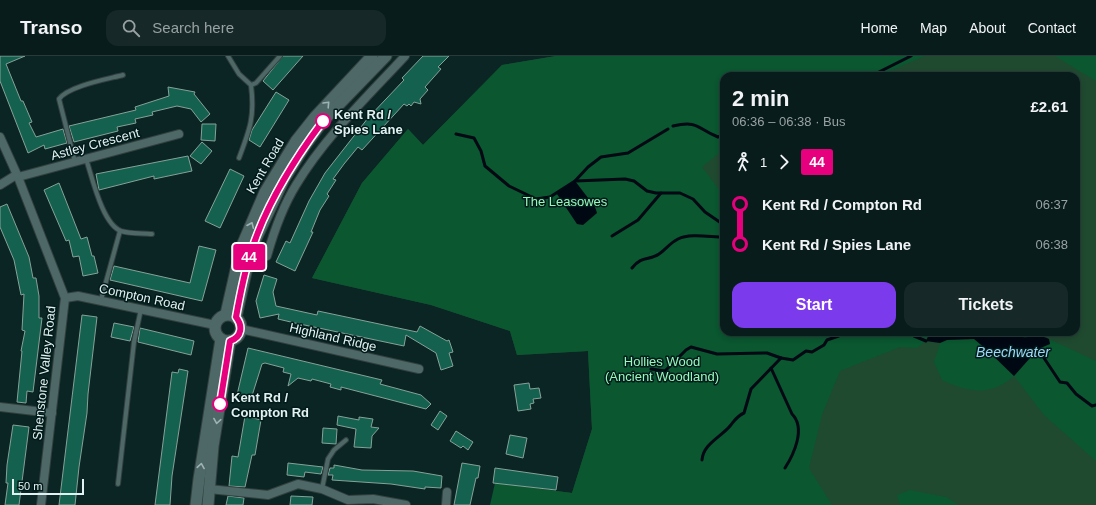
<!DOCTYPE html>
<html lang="en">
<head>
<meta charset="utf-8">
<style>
	body { margin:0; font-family:Helvetica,sans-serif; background:#162928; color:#f1f3f6; height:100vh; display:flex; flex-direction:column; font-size:15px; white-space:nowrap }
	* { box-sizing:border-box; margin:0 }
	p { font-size:13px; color:#98a1a3 }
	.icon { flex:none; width:22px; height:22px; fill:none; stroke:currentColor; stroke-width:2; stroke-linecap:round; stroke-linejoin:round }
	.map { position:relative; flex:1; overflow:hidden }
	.sheet { position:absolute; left:720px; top:16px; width:360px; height:264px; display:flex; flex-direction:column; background:#081c1b; border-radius:12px; box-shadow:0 2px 6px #0003,0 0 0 1px #293a3a }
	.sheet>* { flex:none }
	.badge { padding:0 8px; border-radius:3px; font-size:14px; line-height:26px }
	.scale { position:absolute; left:12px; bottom:10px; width:72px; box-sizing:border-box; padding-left:4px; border:2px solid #e2f1f1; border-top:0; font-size:11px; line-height:14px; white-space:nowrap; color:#e2f1f1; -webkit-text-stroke:3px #021b1b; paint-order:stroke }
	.map>.badge { position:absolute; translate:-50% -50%; box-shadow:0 0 0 2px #fff }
	.legs { display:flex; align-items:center; gap:6px; height:44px; padding:0 12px; font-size:13px }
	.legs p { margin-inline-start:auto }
	.head { display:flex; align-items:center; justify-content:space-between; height:68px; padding:0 12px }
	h1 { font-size:22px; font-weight:600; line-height:30px }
	.action { display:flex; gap:8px; margin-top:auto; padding:8px 12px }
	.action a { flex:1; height:46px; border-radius:12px; background:#7c3aed; color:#fff; font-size:16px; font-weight:600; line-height:46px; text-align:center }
	.action a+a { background:#162928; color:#f1f3f6 }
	ul { padding:0 12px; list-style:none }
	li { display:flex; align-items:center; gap:14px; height:40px; font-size:15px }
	li i { display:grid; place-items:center; width:6px; height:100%; margin:0 5px; background:currentColor }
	li i::after { content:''; width:10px; height:10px; margin:-5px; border:3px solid; border-radius:50%; background:#081c1b }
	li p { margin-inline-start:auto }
	li:first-child i { background:linear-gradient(#0000 50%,currentColor 0) }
	li:last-child i { background:linear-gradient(currentColor 50%,#0000 0) }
	header { display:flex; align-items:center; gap:24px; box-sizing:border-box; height:56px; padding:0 20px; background:#081c1b; border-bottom:1px solid #293a3a }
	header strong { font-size:19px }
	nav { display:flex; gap:22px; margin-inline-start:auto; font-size:14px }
	.search { width:280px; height:36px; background:#162928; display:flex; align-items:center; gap:10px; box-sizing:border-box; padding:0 14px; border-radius:12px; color:#98a1a3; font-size:15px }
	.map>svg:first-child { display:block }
	.green { fill:#1f4a30; fill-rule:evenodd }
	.forest { fill:#0a5730; fill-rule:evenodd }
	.water { fill:#000813 }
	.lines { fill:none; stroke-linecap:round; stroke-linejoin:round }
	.stream { stroke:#000813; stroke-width:3 }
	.building { fill:#156150; stroke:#86a198 }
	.service-casing { stroke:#32403f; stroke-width:6 }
	.minor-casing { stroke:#32403f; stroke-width:10 }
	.secondary-casing { stroke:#32403f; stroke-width:13 }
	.service { stroke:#4d6867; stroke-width:4 }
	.minor { stroke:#4d6867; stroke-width:8 }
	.secondary { stroke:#4d6867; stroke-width:11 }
	.oneway { stroke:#9fb3b3 }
	.line-1-casing { stroke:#fff; stroke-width:9 }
	.line-1 { stroke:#e6007e; stroke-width:6 }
	.stop-1-dot { fill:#fff; stroke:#e6007e; stroke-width:2 }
	.labels { text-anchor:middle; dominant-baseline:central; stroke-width:3; stroke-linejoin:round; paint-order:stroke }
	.stop-label { font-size:13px; font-weight:bold; fill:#e2f1f1; stroke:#021b1b; text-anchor:start }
	.street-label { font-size:13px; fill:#e2f1f1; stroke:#021b1b }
	.park-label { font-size:13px; fill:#99f8ba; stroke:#021b1b }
	.water-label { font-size:14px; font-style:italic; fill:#9ed8f9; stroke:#021b1b }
</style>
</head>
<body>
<header>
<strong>Transo</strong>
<div class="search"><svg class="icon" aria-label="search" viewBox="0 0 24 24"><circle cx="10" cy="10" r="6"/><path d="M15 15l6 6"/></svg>Search here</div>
<nav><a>Home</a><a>Map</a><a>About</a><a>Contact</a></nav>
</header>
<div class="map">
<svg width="1096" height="449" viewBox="0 0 1096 449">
	<rect width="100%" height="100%" fill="#0b2524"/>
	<!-- green -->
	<path class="green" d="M556,0H1096V449H490L511,429L572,437L592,373L588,295L517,299L510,275L431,249L312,222L362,127L408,73L423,89L502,9ZM724,20H1076V276H724Z"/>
	<!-- forest -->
	<g class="forest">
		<path d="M556,0H925L878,20H724V93L702,111L724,140V276H930L926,285L917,292L900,291L840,315L822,359L809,412L832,449H490L495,427L572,437L592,373L588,295L517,299L510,275L431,249L312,222L362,127L408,73L423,89L502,9ZM575,126L595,151L597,157L583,169L577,168L572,160L566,133Z"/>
		<polygon points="1055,0 1096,0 1096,25"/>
		<path d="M974,283L986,293L1014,320L1038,293L1050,288L1049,283L1096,305V405L1044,359L1014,320C991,341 968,336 942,324L934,306L940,287L947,284Z"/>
		<polygon points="910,434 946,441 959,449 900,449 897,439"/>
	</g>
	<!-- water -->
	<g class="water">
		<polygon points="575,125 595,151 597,157 583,169 577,168 557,138"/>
		<path d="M930,276H1011C1022,287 1037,276 1049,283L1050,288L1038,293L1014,320L986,293L974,283L947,284L940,287L926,285Z"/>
	</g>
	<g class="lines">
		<!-- stream -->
		<g class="stream">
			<polyline points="871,20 911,0"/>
			<path d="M673,70C699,64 697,73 718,81L724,79"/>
			<polyline points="456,78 474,82 481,95 485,110 509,130 536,143 550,141 575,125 625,123 634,125 647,135 656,137 680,137 693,143 705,156 724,169"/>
			<polyline points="575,125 588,111 601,101 628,97 668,73"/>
			<polyline points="612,180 638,164 661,137"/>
			<path d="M632,212C642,199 649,205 659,198C665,194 670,187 678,183C690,177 710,181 724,181"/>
			<polyline points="910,276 914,280 926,285"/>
			<polyline points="1038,293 1060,326 1067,327 1076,338 1092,350 1096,349"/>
			<path d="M771,312L792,358C806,372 794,398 785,412"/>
			<polyline points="651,313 665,315 686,294 691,291 717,298 767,297 781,302"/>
			<path d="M702,404C703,388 721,381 730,370C735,364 737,360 744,357L751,333L781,302L793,304L806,295L812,296L824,289L827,284L850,276"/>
		</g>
	</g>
	<!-- building -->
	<g class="building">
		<polygon points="0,0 25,0 6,8 21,45 23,45 32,66 29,67 36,81 63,73 67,87 45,93 44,89 28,97 0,25"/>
		<polygon points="283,0 303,0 273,34 263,25"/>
		<polygon points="423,0 449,0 438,11 441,13 425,31 428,34 420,43 421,48 414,46 411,50 409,48 407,50 404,48 362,94 358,91 344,108 333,123 336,124 327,138 329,140 320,154 311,176 313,176 295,215 276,206 286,185 290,187 309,145 325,117 368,62 404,24 402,22"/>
		<polygon points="168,31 195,36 194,38 210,58 201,66 191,53 177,50 152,56 153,59 135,63 136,67 117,71 118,75 74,86 69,70 136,54 135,51 169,40"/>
		<polygon points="276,36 289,44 260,91 249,84 252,74"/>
		<polygon points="202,68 216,68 215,85 201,84"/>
		<polygon points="202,86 212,95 201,108 190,100"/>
		<polygon points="188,100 192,115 154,123 154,120 99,134 96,118"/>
		<polygon points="230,113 244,120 220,172 205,165"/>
		<polygon points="59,127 81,183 87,181 92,200 94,200 98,217 83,220 79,200 73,201 69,184 66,185 44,134"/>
		<polygon points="7,148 29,201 33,222 36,222 39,240 39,262 42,262 33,336 27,335 26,347 17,346 22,295 21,295 25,275 22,274 24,238 21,239 14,204 0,171 0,151"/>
		<polygon points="199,190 216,194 202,245 110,224 114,210 190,227"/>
		<polygon points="264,219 277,223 273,236 276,250 317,259 318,255 417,276 420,270 447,285 449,284 453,296 449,297 453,310 441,314 436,297 406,279 404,290 295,267 278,263 279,258 260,262 256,245"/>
		<polygon points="82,259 97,261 88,338 87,357 79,411 75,449 59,449"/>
		<polygon points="114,267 134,271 130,285 111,281"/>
		<polygon points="140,272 194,285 191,299 138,286"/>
		<polygon points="248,292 382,324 380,328 421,339 431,348 426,353 341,331 341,334 330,331 331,328 312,323 311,325 298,322 288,330 291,318 283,316 284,312 265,307 262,308 251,343 237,339"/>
		<polygon points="179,313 188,315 172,420 170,449 155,449 172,316 178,317"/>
		<polygon points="529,327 530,333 539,332 541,342 533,343 534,347 530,348 531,353 518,355 514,329"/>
		<polygon points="440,355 447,360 438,374 431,369"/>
		<polygon points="245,360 261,364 255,399 252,399 245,431 229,430 232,400 238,401"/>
		<polygon points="338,360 359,364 359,361 373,363 371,371 379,372 372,380 371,392 354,391 356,373 337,369"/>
		<polygon points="13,369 29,371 19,449 5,449 8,427 6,427 7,409"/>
		<polygon points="323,372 337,373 336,388 322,387"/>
		<polygon points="456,375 473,386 468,394 463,390 461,392 450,385"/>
		<polygon points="510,379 527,382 523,402 506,398"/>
		<polygon points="288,407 323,411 321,418 305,416 304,421 287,419"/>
		<polygon points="462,407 480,410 478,422 476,422 470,449 454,449"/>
		<polygon points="334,409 362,414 413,415 442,420 441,432 425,431 425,433 391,428 332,424 333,419 328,419 330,412 334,412"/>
		<polygon points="495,412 558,421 556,434 493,427"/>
		<polygon points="228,440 244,442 243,449 226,449"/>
		<polygon points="291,440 313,441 312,449 290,449"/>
	</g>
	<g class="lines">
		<!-- service casing -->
		<g class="service-casing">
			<g id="service">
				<polyline points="228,0 239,18 251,29 256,27 280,0"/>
				<path d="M239,102C250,73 255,60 251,29"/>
				<path d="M86,103C92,120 102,168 121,175C130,178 142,177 152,178"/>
				<path d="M75,106L59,43C68,30 108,23 123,19"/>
				<polyline points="101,244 120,175"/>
				<polyline points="118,428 134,286 141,253"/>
				<polyline points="322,433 328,403 334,394 346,384"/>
			</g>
		</g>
		<!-- minor casing -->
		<g class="minor-casing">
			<g id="minor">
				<polyline points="0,81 18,121 65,242 41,449"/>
				<polyline points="18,121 179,78"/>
				<polyline points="0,129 16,119"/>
				<path d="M267,200C274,175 283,150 296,129C325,81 367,41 405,0"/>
				<polyline points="65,242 78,240 215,269"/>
				<polyline points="241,273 419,313"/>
				<polyline points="0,351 52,357"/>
				<polyline points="209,433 268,439 298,428 322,433 348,444 373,443 406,449"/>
				<polyline points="446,449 447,436"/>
			</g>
		</g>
		<!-- secondary casing -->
		<g class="secondary-casing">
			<g id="secondary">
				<polyline points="226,258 241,192 265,136 296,85 315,61 372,0"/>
				<circle cx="228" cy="272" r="13"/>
				<polyline points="236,261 251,193 284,123 304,91 323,65 386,0"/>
				<polyline points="196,449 199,423 221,283"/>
				<polyline points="208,449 213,390 230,285"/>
			</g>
		</g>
		<!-- service -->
		<use href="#service" class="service"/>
		<!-- minor -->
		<use href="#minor" class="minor"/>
		<!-- secondary -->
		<use href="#secondary" class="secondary"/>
	</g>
	<!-- one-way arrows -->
	<defs><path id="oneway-chevron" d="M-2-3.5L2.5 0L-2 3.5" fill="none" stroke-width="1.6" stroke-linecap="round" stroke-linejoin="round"/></defs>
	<g class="oneway">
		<use href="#oneway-chevron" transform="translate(327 48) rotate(-47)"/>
		<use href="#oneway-chevron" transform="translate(251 169) rotate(-67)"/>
		<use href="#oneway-chevron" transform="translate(217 365) rotate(99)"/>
		<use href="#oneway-chevron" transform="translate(201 410) rotate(-81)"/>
	</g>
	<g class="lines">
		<!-- line-1 casing -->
		<g class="line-1-casing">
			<path id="line-1" d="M220,348L230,285C242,281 243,270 236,261C240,239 244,217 251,196C266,148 293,105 323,65"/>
		</g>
		<!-- line-1 -->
		<use href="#line-1" class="line-1"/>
	</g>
	<!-- markers -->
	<g class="stop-1-dot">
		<circle cx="323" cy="65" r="7"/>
		<circle cx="220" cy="348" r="7"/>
	</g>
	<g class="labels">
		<!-- stop labels -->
		<g class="stop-label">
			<text x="334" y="58">Kent Rd /<tspan x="334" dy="15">Spies Lane</tspan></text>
			<text x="231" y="341">Kent Rd /<tspan x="231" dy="15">Compton Rd</tspan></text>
		</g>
		<!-- street labels -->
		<g class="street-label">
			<text transform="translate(95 88) rotate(-15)">Astley Crescent</text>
			<text transform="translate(265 110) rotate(-60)">Kent Road</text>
			<text transform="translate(142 241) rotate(12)">Compton Road</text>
			<text transform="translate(333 281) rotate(13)">Highland Ridge</text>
			<text transform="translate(44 317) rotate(-84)">Shenstone Valley Road</text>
		</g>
		<!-- park labels -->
		<g class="park-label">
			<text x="565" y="145">The Leasowes</text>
			<text x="662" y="305">Hollies Wood<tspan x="662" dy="15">(Ancient Woodland)</tspan></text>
		</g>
		<!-- water labels -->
		<g class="water-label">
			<text x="1013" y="296">Beechwater</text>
		</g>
	</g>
</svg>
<div class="scale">50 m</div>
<b class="badge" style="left:249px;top:201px;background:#e6007e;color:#fff">44</b>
<section class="sheet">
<div class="head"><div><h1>2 min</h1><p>06:36 – 06:38 · Bus</p></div><b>£2.61</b></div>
<div class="legs"><svg class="icon" aria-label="walk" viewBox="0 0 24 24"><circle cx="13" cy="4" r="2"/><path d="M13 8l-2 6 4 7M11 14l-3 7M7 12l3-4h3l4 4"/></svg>1<svg class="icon" aria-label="forward" viewBox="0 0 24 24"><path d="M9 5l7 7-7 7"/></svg><b class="badge" style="background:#e6007e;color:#fff">44</b></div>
<ul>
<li><i style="color:#e6007e"></i><b>Kent Rd / Compton Rd</b><p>06:37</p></li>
<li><i style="color:#e6007e"></i><b>Kent Rd / Spies Lane</b><p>06:38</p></li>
</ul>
<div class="action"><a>Start</a><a>Tickets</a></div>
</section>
</div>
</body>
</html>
